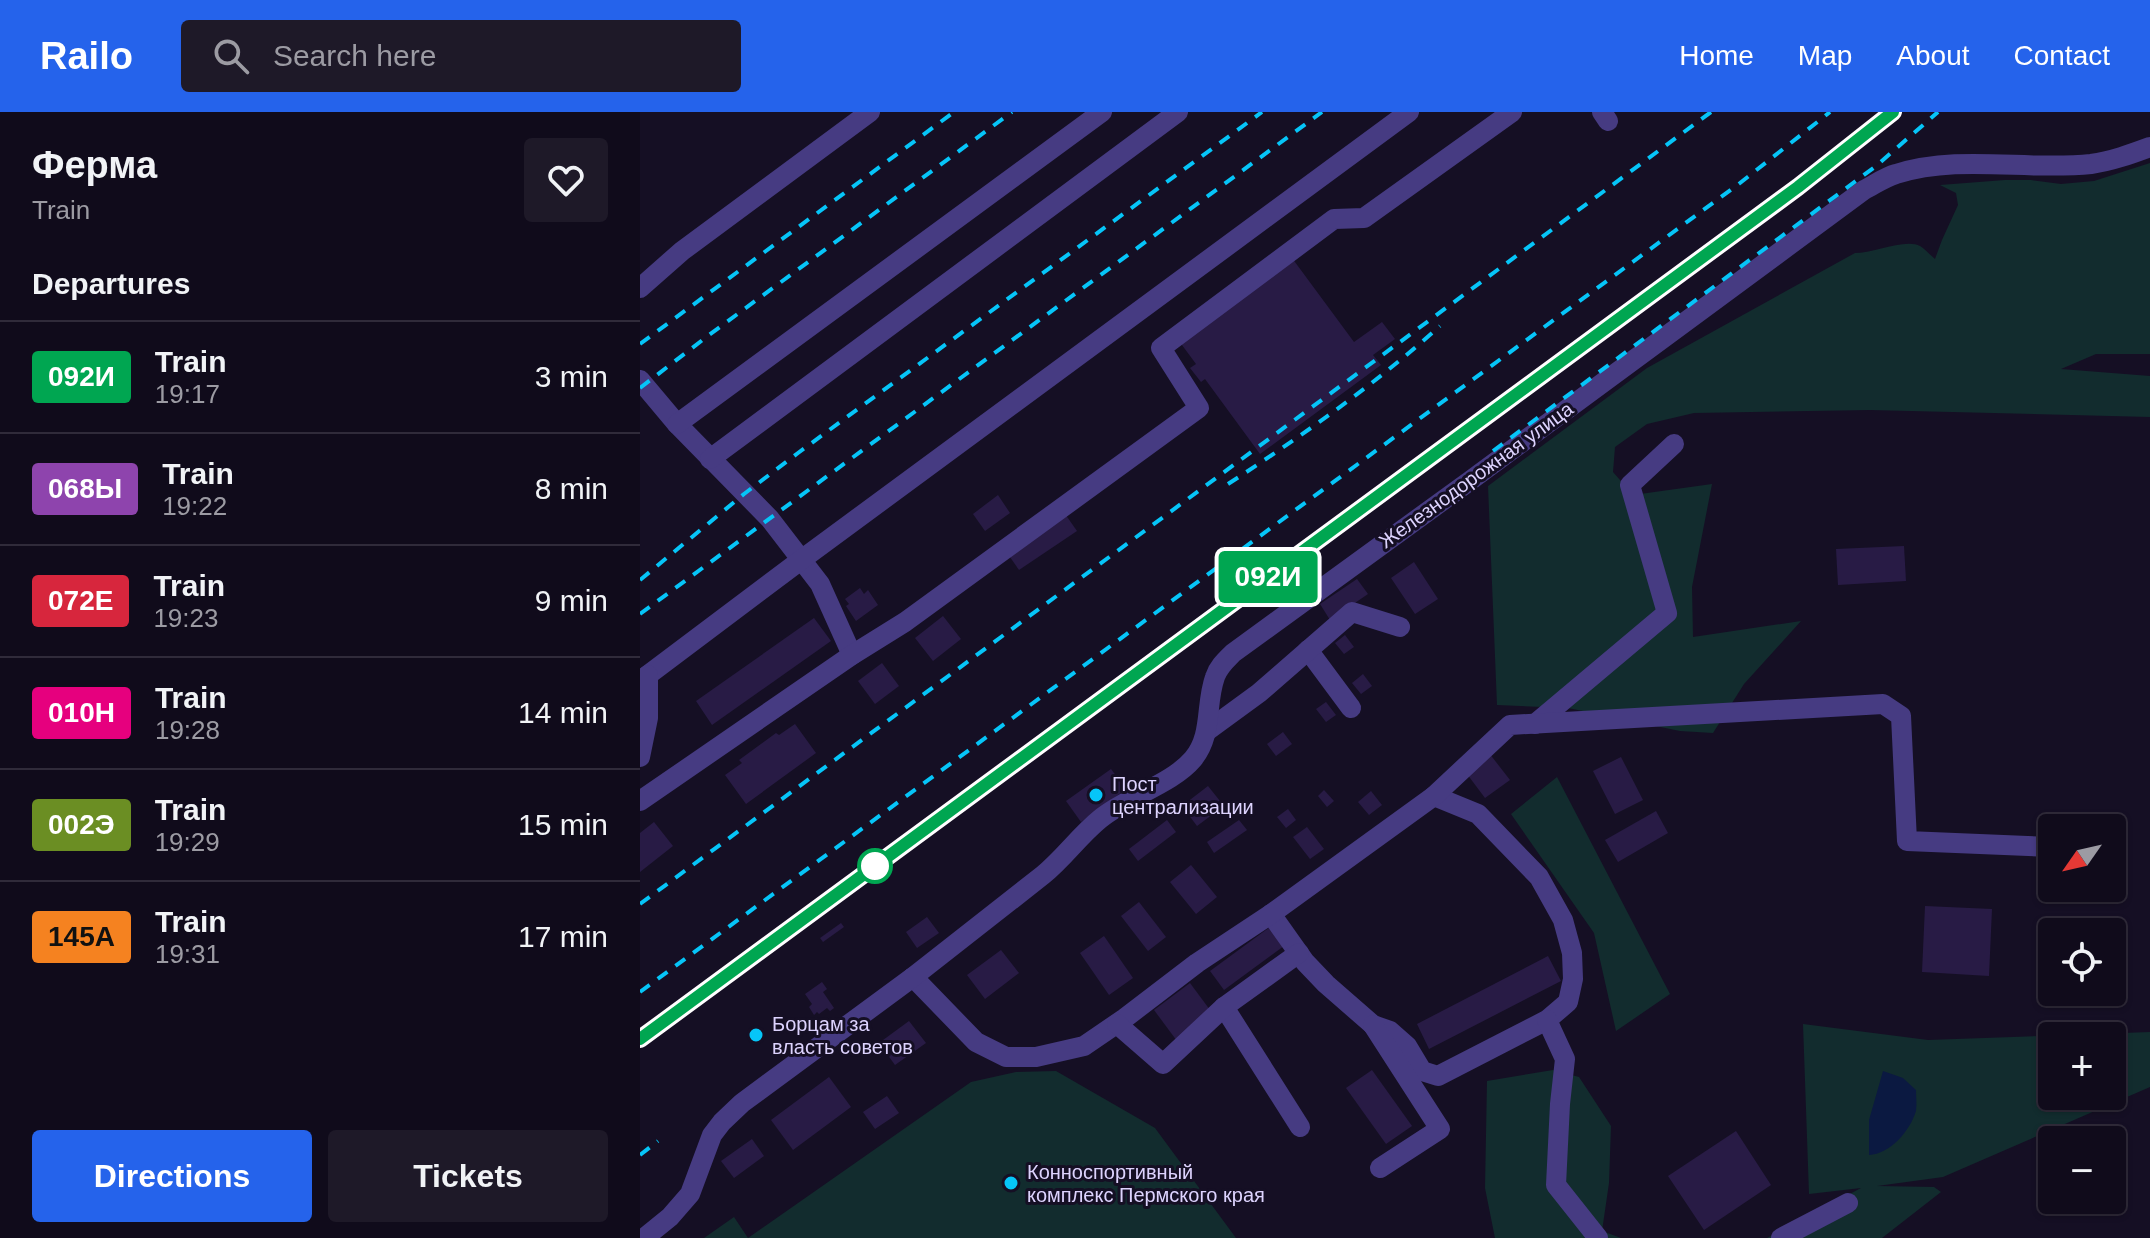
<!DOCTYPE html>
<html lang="en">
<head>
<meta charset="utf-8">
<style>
	body { margin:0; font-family:Helvetica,sans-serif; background:#1e1928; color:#f1f3f6; height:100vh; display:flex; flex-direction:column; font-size:30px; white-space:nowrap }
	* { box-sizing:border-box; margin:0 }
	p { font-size:26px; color:#9c9ba3 }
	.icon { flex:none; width:44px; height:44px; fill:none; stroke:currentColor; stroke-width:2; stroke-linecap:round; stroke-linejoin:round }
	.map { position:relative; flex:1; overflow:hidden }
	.details { display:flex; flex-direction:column; background:#100b1b; width:640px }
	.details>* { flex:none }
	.badge { padding:0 16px; border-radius:6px; font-size:28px; line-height:52px }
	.needle { width:52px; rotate:236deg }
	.fabs { position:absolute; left:1398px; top:702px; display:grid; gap:16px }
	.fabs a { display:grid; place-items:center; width:88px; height:88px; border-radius:8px; background:#100b1b; box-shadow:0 2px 6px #0004,0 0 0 2px #302b3a; font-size:40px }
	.map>.badge { position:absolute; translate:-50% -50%; box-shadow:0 0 0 4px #fff }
	h2 { padding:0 32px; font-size:30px; line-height:72px }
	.round { display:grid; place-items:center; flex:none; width:84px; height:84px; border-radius:8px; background:#1e1928 }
	.overview { display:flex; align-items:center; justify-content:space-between; height:136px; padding:0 32px }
	h1 { font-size:38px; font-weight:700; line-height:60px }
	.cta { display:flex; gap:16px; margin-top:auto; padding:16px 32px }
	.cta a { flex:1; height:92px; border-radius:8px; background:#2563eb; color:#fff; font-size:32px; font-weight:700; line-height:92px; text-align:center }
	.cta a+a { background:#1e1928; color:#f1f3f6 }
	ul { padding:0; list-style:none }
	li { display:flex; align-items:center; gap:24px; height:112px; padding:0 32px; border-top:2px solid #302b3a }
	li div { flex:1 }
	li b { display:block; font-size:30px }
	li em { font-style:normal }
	li .badge { min-width:88px; font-weight:700; text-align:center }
	header { display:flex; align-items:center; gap:48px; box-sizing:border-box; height:112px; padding:0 40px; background:#2563eb; color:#fff }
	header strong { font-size:38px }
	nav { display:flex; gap:44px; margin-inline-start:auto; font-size:28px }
	.search { width:560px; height:72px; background:#1e1928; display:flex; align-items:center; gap:20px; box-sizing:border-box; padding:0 28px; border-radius:8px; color:#9c9ba3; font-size:30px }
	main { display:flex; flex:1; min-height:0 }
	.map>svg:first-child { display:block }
	.green { fill:#122c2e; fill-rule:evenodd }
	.water { fill:#0b1941 }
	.building { fill:#281b45 }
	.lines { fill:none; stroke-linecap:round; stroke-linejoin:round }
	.minor { stroke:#463b82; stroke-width:20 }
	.rail { stroke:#06c5f8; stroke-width:4; stroke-dasharray:12 10; stroke-linecap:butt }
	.line-casing { stroke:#fff; stroke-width:18 }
	.line { stroke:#00a651; stroke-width:12 }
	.poi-dot { fill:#06c5f8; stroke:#150f24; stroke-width:3 }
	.stop-dot { fill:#fff; stroke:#00a651; stroke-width:4 }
	.labels { text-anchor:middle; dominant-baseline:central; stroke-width:6; stroke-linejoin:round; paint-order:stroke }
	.street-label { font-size:20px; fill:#ddd3fe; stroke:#150f24 }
	.poi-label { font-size:20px; fill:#ddd3fe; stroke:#150f24; text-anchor:start }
</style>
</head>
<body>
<header>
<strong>Railo</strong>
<div class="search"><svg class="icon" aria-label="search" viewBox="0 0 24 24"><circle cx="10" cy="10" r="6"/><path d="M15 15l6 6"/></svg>Search here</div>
<nav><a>Home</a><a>Map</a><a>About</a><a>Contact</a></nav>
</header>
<main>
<section class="details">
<div class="overview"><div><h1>Ферма</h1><p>Train</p></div><a class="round"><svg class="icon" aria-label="heart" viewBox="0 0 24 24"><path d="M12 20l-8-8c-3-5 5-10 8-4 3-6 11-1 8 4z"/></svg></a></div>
<h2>Departures</h2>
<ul>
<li><span class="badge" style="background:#00a651;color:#fff">092И</span><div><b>Train</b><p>19:17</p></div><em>3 min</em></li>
<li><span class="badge" style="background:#8e44ad;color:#fff">068Ы</span><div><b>Train</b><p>19:22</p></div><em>8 min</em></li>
<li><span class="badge" style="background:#d7263d;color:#fff">072Е</span><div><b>Train</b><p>19:23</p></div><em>9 min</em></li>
<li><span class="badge" style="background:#e6007e;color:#fff">010Н</span><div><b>Train</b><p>19:28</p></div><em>14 min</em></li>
<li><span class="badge" style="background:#6b8e23;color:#fff">002Э</span><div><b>Train</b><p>19:29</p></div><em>15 min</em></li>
<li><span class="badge" style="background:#f58220;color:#111">145А</span><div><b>Train</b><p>19:31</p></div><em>17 min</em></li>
</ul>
<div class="cta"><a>Directions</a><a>Tickets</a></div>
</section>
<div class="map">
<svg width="1510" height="1126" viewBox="0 0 1510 1126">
	<rect width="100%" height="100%" fill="#150f24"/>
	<!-- green -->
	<g class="green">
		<path d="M1510,51V242H1456L1421,257L1510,264V305L1230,298L1054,301L1007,312L975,335L973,360L993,383L1072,372L1052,475L1053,525L1161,509L1104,572L1073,621L1040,619L928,596L857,593L848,374L1007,256L1215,141C1233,141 1266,126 1280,134C1285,137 1290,143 1295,147L1302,128L1318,93L1316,81L1300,73L1365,68H1391L1421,72L1454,69Z"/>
		<polygon points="917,665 1030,882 976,919 954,821 871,702"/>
		<path d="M1163,912L1288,928L1510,920V975L1303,1065L1237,1074L1294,1075L1301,1080L1242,1126H1127L1221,1076L1169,1082ZM1412,924H1472V984H1412Z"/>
		<polygon points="913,958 939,965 971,1014 969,1071 962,1119 981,1126 855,1126 845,1076 847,969"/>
		<polygon points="416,959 515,1016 596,1126 64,1126 94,1105 108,1126 331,970 376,960"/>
	</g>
	<!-- water -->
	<path class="water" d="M1243,959L1263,966L1276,978C1276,985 1277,992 1276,999C1270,1019 1250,1042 1229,1043V1008Z"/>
	<!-- building -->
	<g class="building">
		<polygon points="652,146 714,230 742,210 755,227 733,243 741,253 620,342 565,267 561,270 550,256 556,252 539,229"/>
		<polygon points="358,383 370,401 345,419 333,402"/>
		<polygon points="423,399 437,419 379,458 365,438"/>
		<polygon points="1264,434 1266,469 1198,473 1196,437"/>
		<polygon points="774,450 798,487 775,502 751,466"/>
		<polygon points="717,467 728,482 690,508 680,492"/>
		<polygon points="220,476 224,482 228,478 238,493 216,509 206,494 209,492 205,487"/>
		<polygon points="303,504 321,527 293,549 275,526"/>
		<polygon points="174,506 191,529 72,613 56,589"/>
		<polygon points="705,523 714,535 704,542 695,531"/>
		<polygon points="242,551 259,574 235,592 218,569"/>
		<polygon points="723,562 732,574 721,582 712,571"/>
		<polygon points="686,590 696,603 686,610 676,597"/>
		<polygon points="155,612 176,641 106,692 85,663 102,651 99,648 136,621 139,623"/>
		<polygon points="643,620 652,632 636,644 627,632"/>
		<polygon points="849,641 870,668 845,686 824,658"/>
		<polygon points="981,645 1003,688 975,702 953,659"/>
		<polygon points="471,657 486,677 441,710 426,689"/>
		<polygon points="568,674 584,694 557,714 542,694"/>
		<polygon points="684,678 694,689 687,695 678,684"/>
		<polygon points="731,679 742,693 729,703 718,690"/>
		<polygon points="648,697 656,708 646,716 637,705"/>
		<polygon points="1016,699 1028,721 978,750 965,728"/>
		<polygon points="527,708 536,720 498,749 489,737"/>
		<polygon points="599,708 607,718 574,741 567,730"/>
		<polygon points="14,710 33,734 0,760 0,721"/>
		<polygon points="667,715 684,737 670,747 653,725"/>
		<polygon points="551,753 577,785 556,802 530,770"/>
		<polygon points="499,790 526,825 508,839 481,804"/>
		<polygon points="1285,794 1352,797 1349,864 1282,860"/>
		<polygon points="1425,804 1473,807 1473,820 1425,820"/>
		<polygon points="287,805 299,821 277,836 266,820"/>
		<polygon points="201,811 204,815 183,830 180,826"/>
		<polygon points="634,812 648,831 584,878 570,859"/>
		<polygon points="464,824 493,866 469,883 440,841"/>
		<polygon points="361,838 379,861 345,887 327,863"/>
		<polygon points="908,844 921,869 789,937 777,912"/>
		<polygon points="182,870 187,877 183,880 194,896 190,899 187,896 179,902 177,900 174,903 169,895 172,892 165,882"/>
		<polygon points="550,871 573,902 537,929 514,898"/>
		<polygon points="269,909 286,931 255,953 239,931"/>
		<polygon points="732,958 772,1014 746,1032 706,976"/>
		<polygon points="189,965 211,995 153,1038 131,1008"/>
		<polygon points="247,984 259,1001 235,1017 223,1000"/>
		<polygon points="1096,1019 1131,1073 1064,1118 1028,1064"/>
		<polygon points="112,1027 124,1044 94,1066 81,1049"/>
	</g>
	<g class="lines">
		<!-- minor -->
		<g class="minor">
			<polyline points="962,0 968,9"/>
			<polyline points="0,176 42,139 230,0"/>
			<polyline points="0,268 37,312 130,407 180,472 212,543"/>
			<polyline points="37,312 462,0"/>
			<polyline points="70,347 538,0"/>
			<polyline points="668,538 711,596"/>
			<polyline points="0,569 161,448 769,0"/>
			<polyline points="895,612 1027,501 990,373 1034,332"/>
			<polyline points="567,619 619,581 712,500 760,515"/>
			<polyline points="0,645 8,606 8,563"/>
			<polyline points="0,689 212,543 265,510 559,296 521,236 694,107 724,106 872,0"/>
			<polyline points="631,802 665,850 686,872 733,913 750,919 767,934 782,959 798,964 907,908 928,890 933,867 932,841 923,808 899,765 838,702 794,684"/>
			<polyline points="273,865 336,930 366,945 396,945 444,934 485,906 557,851 631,802 794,684 870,613 1243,592 1261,604 1267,729 1412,735"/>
			<polyline points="584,895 660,1015"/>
			<polyline points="907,908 925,947 920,992 916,1073 958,1126"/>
			<polyline points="477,912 523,952 584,895 659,841"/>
			<polyline points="733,913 800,1017 740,1056"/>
			<path d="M4,1126L30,1105L50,1082L72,1023L82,1010L102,991L273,865L403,763C424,746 439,724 460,707C486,685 532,672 553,647C573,623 565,593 575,565C578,555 586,548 593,541L831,368L1224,78C1234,73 1245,65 1256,62C1320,42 1386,59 1451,52C1472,49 1491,42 1510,35"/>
			<polyline points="1141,1126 1208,1091"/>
		</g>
		<!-- rail -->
		<g class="rail">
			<polyline points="0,232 314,0"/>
			<polyline points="0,276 69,223 372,0"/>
			<polyline points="853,339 1236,54 1298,0"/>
			<path d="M588,372C662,324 734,273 800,214"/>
			<polyline points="0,468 104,382 158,341 622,0"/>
			<polyline points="0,502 682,0"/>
			<polyline points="0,792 1071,0"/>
			<polyline points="0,880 1100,71 1190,0"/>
			<polyline points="0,927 1158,75 1253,0"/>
			<polyline points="0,1043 18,1029"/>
		</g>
	</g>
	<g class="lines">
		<!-- line casing -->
		<g class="line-casing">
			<polyline id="line" points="0,927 1158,75 1253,0"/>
		</g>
		<!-- line -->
		<use href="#line" class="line"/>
	</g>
	<!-- markers -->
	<g class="poi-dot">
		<circle cx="456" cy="683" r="8"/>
		<circle cx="116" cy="923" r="8"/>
		<circle cx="371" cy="1071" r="8"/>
	</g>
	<circle class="stop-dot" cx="235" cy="754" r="16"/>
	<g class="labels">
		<!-- street labels -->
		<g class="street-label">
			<text transform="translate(836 363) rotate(-36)">Железнодорожная улица</text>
		</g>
		<!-- poi labels -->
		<g class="poi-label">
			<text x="472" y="672">Пост<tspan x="472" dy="23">централизации</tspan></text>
			<text x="132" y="912">Борцам за<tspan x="132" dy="23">власть советов</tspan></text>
			<text x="387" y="1060">Конноспортивный<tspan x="387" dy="23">комплекс Пермского края</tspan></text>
		</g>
	</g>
</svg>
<div class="fabs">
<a><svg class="needle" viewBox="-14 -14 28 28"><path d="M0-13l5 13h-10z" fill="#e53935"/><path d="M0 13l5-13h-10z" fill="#9c9ba3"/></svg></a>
<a><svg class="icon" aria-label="locate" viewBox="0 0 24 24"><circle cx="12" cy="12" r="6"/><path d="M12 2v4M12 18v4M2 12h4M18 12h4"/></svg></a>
<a>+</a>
<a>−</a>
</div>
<b class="badge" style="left:628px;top:465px;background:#00a651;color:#fff">092И</b>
</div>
</main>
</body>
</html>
